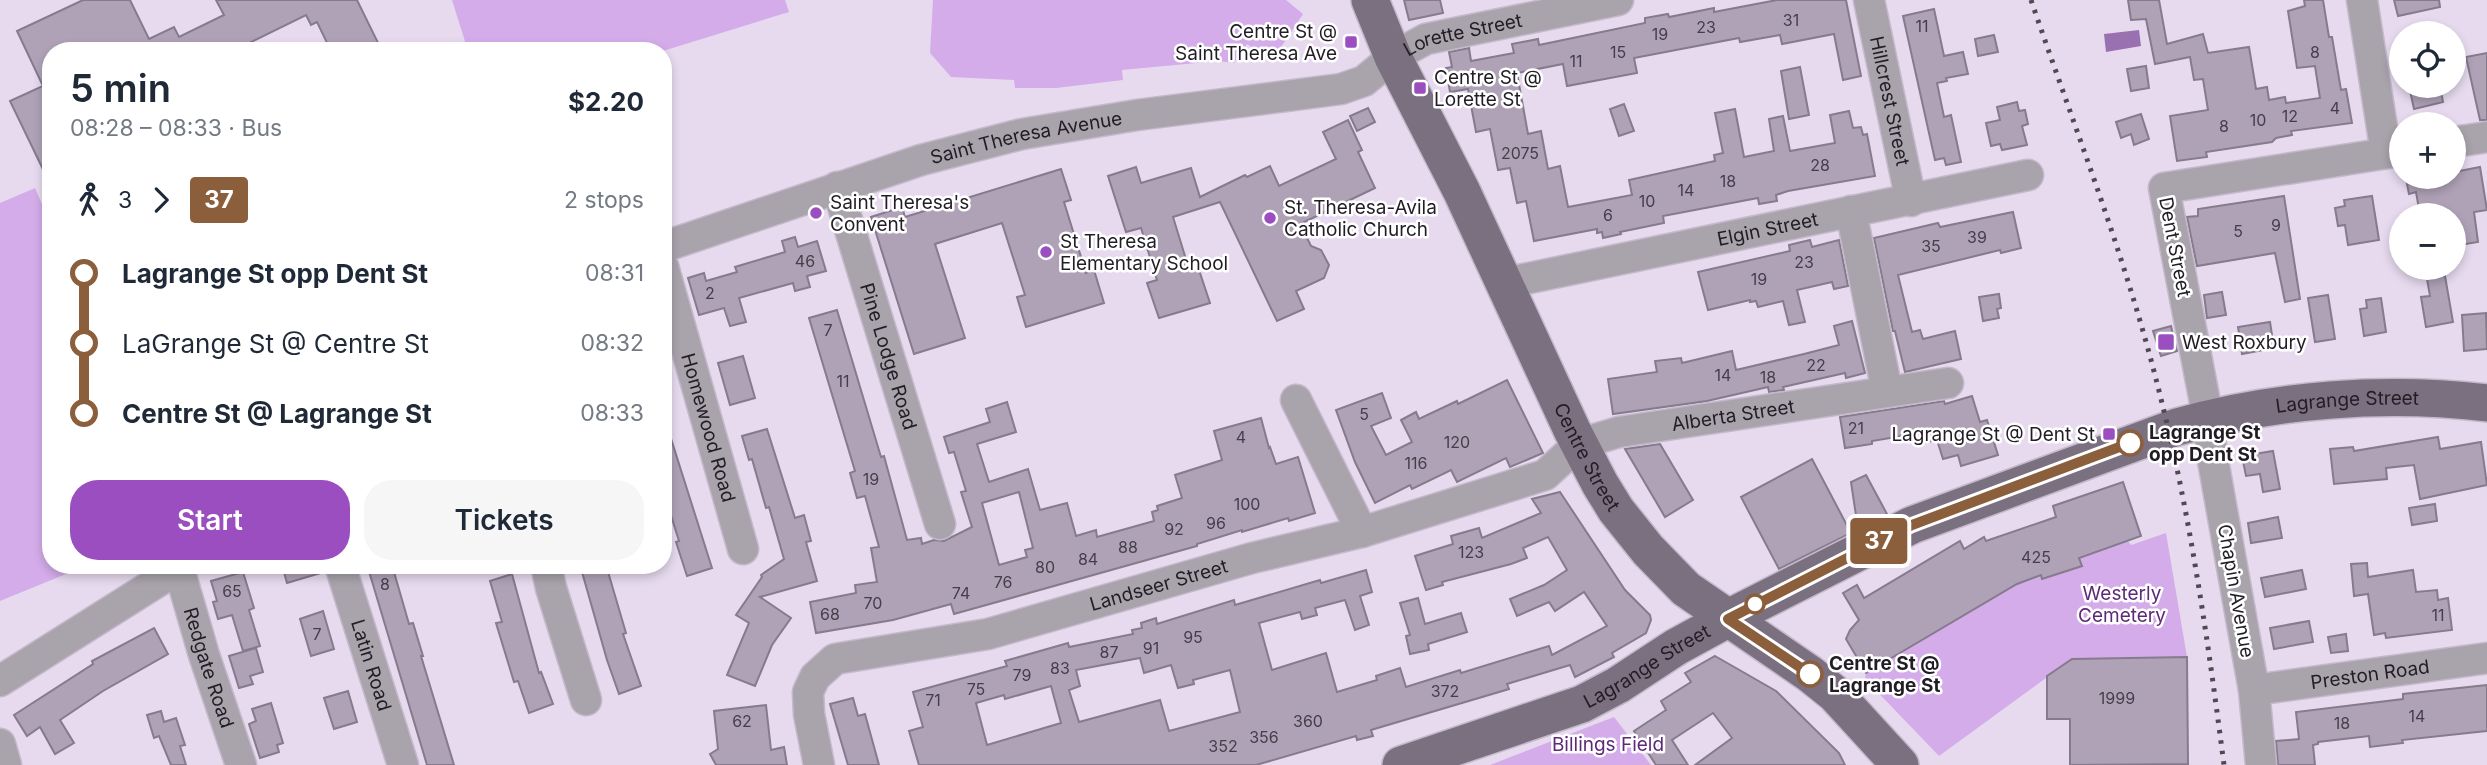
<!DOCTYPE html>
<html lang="en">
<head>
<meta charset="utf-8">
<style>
	body { margin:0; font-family:Inter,sans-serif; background:#f6f6f7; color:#1f2937; height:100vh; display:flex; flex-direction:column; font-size:26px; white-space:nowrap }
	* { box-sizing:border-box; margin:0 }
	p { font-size:23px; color:#747a83 }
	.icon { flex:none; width:38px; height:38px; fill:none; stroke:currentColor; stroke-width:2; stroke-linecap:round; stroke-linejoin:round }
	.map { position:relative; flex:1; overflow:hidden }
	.panel { position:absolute; left:42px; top:42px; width:630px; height:532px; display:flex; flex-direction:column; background:#fff; border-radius:28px; box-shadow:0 4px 10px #0003 }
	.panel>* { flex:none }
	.badge { padding:0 14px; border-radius:5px; font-size:24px; line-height:46px }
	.tools { position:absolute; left:2389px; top:21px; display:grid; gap:14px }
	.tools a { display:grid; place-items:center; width:77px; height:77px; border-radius:50%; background:#fff; box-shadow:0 4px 10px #0003; font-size:35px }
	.map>.badge { position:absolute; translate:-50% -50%; box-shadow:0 0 0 4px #fff }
	.legs { display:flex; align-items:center; gap:10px; height:77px; padding:0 28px; font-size:23px }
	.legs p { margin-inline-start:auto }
	.headline { display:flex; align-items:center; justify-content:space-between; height:119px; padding:0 28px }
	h1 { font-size:38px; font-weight:600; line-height:52px }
	.primary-button { display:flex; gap:14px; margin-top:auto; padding:14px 28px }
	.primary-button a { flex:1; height:80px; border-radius:28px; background:#9a4ebf; color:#fff; font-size:28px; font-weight:600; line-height:80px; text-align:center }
	.primary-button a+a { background:#f6f6f7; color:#1f2937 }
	ul { padding:0 28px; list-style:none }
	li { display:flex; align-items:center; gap:24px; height:70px; font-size:26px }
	li i { display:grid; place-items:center; width:10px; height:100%; margin:0 9px; background:currentColor }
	li i::after { content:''; width:18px; height:18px; margin:-9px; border:5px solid; border-radius:50%; background:#fff }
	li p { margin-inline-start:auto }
	li:first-child i { background:linear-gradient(#0000 50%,currentColor 0) }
	li:last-child i { background:linear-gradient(currentColor 50%,#0000 0) }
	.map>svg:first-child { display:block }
	.green { fill:#d4acea }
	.water { fill:#9970b0 }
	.building { fill:#afa2b7; stroke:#867a8d; stroke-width:2; fill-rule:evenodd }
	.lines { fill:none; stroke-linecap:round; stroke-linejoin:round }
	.minor-casing { stroke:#c4b8cb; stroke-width:33 }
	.major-casing { stroke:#c4b8cb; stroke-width:40 }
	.minor { stroke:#a9a3ac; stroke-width:30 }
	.major { stroke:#7a7080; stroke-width:37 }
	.rail { stroke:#504954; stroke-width:5; stroke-dasharray:3.5 7; stroke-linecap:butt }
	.line-1-casing { stroke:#fff; stroke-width:16 }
	.line-1 { stroke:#8b5e3c; stroke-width:10 }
	.poi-dot { fill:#9a4ebf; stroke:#fff; stroke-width:2.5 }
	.stop-1-dot { fill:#fff; stroke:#8b5e3c; stroke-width:3.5 }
	.labels { text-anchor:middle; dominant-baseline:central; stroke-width:5; stroke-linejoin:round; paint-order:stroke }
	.number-label { font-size:16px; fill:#453e4a }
	.poi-label { font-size:19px; fill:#221d25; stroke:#fff; text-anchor:start }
	.street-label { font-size:19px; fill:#221d25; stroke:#fff }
	.stop-label { font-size:19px; font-weight:bold; fill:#221d25; stroke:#fff; text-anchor:start }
	.park-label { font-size:19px; fill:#5e2978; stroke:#fff }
</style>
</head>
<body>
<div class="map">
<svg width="2487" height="765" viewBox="0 0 2487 765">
	<rect width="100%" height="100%" fill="#e7daef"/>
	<!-- green -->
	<g class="green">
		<polygon points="452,0 785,0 789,12 663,51 468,51"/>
		<polygon points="933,0 1286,0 1303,14 1272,61 1247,44 1234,63 1218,61 1122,70 1123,80 1056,88 1015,88 1014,80 951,77 930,53"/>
		<polygon points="35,188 51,225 51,565 88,565 0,601 0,203"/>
		<polygon points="2166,533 2187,657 2072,659 1939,756 1865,679 1866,673 2017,584 2041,575 2043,579 2081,566 2079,558 2128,541 2131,545"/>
		<polygon points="1614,717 1651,765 1490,765"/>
	</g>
	<!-- water -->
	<polygon class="water" points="2139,30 2141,46 2106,52 2104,34"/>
	<!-- building -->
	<g class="building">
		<polygon points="83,0 130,0 149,39 174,27 179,37 224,15 216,0 357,0 382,51 331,51 317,22 311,25 306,15 233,51 51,51 51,186 10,101 43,86 17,31"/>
		<polygon points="1404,0 1440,0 1443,13 1409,20"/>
		<polygon points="1777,0 1846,0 1861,76 1843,80 1834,34 1782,44 1780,35 1740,42 1739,38 1634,58 1637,73 1567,86 1563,64 1517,73 1528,134 1541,131 1548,169 1560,166 1568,207 1632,195 1629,180 1715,161 1714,155 1723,153 1715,113 1735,109 1744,157 1774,151 1769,119 1783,116 1790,151 1835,143 1830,115 1849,111 1853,128 1861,127 1863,135 1867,134 1875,176 1788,191 1776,195 1777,201 1759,204 1758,198 1663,216 1664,223 1620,232 1621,234 1603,238 1602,232 1597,233 1597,229 1534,241 1526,201 1517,203 1510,168 1498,170 1490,129 1476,132 1468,89 1450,92 1446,68 1452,67 1449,52 1469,48 1471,61 1514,53 1512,44 1538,39 1539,45 1645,23 1645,18 1668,14 1669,17 1714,8 1714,12"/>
		<polygon points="2128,0 2159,0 2167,44 2203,34 2208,53 2249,47 2256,89 2267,87 2269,100 2285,97 2286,103 2320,98 2315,66 2297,68 2288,11 2305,6 2304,0 2323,0 2329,37 2332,37 2341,90 2346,89 2352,123 2291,131 2292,135 2276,138 2272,142 2206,152 2207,157 2177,161 2170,116 2208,110 2203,79 2194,80 2190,57 2155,64 2146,19 2131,20"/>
		<polygon points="2394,0 2439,0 2440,7 2398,16"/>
		<polygon points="1934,9 1944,56 1963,52 1968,74 1946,78 1947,81 1937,83 1944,117 1951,115 1961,162 1946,165 1944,158 1935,160 1903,16"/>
		<polygon points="1994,35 1998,52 1978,56 1975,39"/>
		<polygon points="2487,53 2487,120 2480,120 2466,57"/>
		<polygon points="2146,66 2149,88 2131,91 2127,69"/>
		<polygon points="1800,67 1809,115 1789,119 1781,71"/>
		<polygon points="2409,86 2440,86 2443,102 2414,109"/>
		<polygon points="2017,102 2019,111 2025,110 2028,124 2022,126 2027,145 2002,150 2000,144 1991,146 1986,123 2000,120 1997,107"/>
		<polygon points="1624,104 1634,131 1619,136 1610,109"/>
		<polygon points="1368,108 1375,122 1357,131 1350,116"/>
		<polygon points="2141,114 2149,139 2134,145 2131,134 2121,138 2116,122"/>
		<polygon points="1348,120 1362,150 1358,152 1375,188 1300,224 1311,246 1321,250 1329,265 1324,278 1296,291 1304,309 1277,321 1220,202 1173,217 1189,269 1198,267 1210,303 1159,318 1147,283 1157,280 1141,228 1126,232 1108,176 1136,167 1141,183 1191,168 1200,197 1245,175 1247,177 1270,166 1279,186 1336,159 1323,132"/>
		<polygon points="2480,167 2487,210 2474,212 2478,242 2459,245 2454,215 2420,215 2416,192 2409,194 2406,179 2454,177 2454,172"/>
		<polygon points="1061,169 1071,200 1064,202 1086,273 1094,270 1104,303 1026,327 1017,297 1025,295 1002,223 935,244 965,338 914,354 871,217 902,207 905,217"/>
		<polygon points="2284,196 2300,299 2285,302 2275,253 2197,266 2187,217 2198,216 2198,209"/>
		<polygon points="2372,196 2379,240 2348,245 2345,225 2338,226 2335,208 2345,206 2344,200"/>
		<polygon points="2013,212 2021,248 2001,253 2000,250 1898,275 1912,332 1920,330 1923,339 1955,331 1961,359 1905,372 1895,331 1893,331 1874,238 1938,223 1940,227"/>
		<polygon points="795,237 798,247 817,241 826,271 807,276 810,287 795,291 793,283 739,298 746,322 730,326 724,308 699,315 688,278 704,273 706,281 737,272 735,267 785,252 782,241"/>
		<polygon points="1810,240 1812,247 1839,240 1848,286 1834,289 1832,282 1797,290 1805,322 1789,325 1783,301 1758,307 1756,301 1750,302 1750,300 1708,310 1698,272 1790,251 1789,245"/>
		<polygon points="2445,276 2453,322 2426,327 2421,297 2430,296 2427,279"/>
		<polygon points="2222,292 2226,315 2207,318 2204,295"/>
		<polygon points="1999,294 2001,308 1997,309 1999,318 1983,321 1979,297"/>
		<polygon points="2328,295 2335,339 2315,342 2308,298"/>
		<polygon points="2381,298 2386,332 2364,336 2360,309 2367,308 2366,300"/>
		<path d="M837,310L881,457L884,456L907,540L921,538L922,544L934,540L944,541L972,527L961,492L966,491L954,452L949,453L944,437L990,422L986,409L1007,402L1016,432L977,444L989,482L1028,469L1040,510L1067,503L1076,536L1096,530L1097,537L1154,521L1152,512L1158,510L1157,506L1182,498L1175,475L1222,460L1214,431L1261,418L1269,448L1270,447L1276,464L1298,457L1315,513L1289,521L1288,518L1242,532V530L1197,544V546L954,614L951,604L893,620L816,633L810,602L856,593L855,585L877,582L871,548L879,547L865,496L857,498L850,473L855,471L809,318ZM1019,492L1033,548L1025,550L1027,557L999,565L982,503Z"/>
		<polygon points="2486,313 2487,349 2464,351 2462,315"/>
		<polygon points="1852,321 1865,373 1846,378 1845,373 1783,387 1784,390 1769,392 1768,387 1707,401 1613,414 1608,379 1657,372 1655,361 1681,358 1682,363 1732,351 1736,370 1804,354 1839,345 1834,326"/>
		<polygon points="2270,322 2274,348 2242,354 2238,327"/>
		<polygon points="2171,326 2177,351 2161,356 2153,331"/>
		<polygon points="743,356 755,398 730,405 718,363"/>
		<polygon points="1507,380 1543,453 1510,467 1506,458 1457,482 1451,470 1412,489 1410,485 1375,503 1355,462 1336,410 1382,393 1391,418 1371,426 1386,455 1412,442 1401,420 1416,412 1419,419 1457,401 1458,404"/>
		<polygon points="1972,396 1980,422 1987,420 1998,455 1961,466 1958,455 1943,459 1937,440 1922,443 1920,433 1872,441 1872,444 1845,448 1840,417 1944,401 1945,404"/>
		<polygon points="667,426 712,568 687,576 676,542 679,541 663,490 663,427"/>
		<polygon points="767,429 795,518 804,515 811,541 806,542 817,581 760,597 791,618 772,645 755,686 727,675 749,623 736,615 762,577 761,575 784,559 769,507 766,508 752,459 749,460 742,436"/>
		<polygon points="2438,437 2440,449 2481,442 2487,485 2420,499 2414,465 2386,468 2387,479 2334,484 2330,449 2353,447 2354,451"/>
		<polygon points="1660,444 1693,500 1665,517 1625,449"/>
		<polygon points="2273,451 2280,489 2263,492 2260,474 2246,476 2242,456"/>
		<polygon points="1812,459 1851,533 1779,569 1741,497"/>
		<polygon points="1866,475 1887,514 1858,529 1851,482"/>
		<polygon points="2123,482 2141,536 2079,558 2082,566 2042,579 2041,575 2017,584 1866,673 1846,639 1850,630 1859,620 1843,593 1857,585 1864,598 1960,541 1964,549 1984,537 1986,541 2056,517 2053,506"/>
		<path d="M1560,492L1625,590L1650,615L1651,620L1646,633L1612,653L1614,657L1575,677L1570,665L1507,684L1509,689L1371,730L1373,736L1357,740L1356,736L1256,765H919L909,731L923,727L913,692L1007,666L1005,661L1068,643L1069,647L1133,634L1132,630L1142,628L1141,623L1156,618L1157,624L1234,600L1235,605L1320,580L1321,583L1366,570L1372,592L1360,596L1369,625L1355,630L1345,600L1315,608L1317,615L1302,619L1300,612L1259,623L1272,670L1326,653L1337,692L1377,680L1376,676L1400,668L1406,687L1460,670L1461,673L1549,646L1552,655L1607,626L1584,592L1555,611L1549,602L1517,616L1510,599L1544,585L1567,570L1548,537L1523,548L1527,558L1511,564L1442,582L1443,585L1426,590L1415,556L1453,544L1451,536L1479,528L1482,538L1541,513L1532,499ZM1140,658L1144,673L1171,665L1178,688L1194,684L1193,680L1230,670L1240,712L1169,731L1160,700L1079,722L1069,690L1080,686L1076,670ZM1051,686L1061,723L987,745L976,703L1004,695L1005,699Z"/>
		<polygon points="2435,504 2437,521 2412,525 2409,508"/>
		<polygon points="2278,517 2282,538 2251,543 2248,523"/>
		<polygon points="2367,563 2368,577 2413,570 2416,592 2437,590 2438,600 2448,598 2452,630 2386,638 2385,633 2374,635 2368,594 2354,596 2351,564"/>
		<polygon points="282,565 323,565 324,572 287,583"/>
		<polygon points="377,565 392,565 409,624 413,623 423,656 421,656 454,765 427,765 368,568"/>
		<polygon points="580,565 606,565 626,633 623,634 641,686 619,694 607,660"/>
		<polygon points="2302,570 2306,589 2265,597 2261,578"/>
		<polygon points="243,572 254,608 249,610 260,646 243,651 232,615 218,619 213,602 217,601 211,581"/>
		<polygon points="512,574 539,673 541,672 553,704 529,713 518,681 514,682 496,623 502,622 490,581"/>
		<polygon points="1418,598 1425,624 1461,613 1467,632 1428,644 1429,650 1410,654 1406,636 1410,635 1400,603"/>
		<polygon points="323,611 334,649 311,656 300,619"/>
		<polygon points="2309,621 2313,642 2274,649 2270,628"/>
		<polygon points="154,628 168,654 103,691 60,720 74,743 55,754 40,727 27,736 14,715 93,664 92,661"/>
		<polygon points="2346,634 2348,651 2331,653 2328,637"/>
		<polygon points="256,648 263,672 250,676 253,684 239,688 229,656"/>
		<polygon points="1715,656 1776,691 1839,753 1845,765 1695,765 1732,738 1713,713 1672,740 1688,765 1656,765 1634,731 1666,710 1661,701 1691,682 1685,673"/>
		<polygon points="2187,657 2188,764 2070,765 2070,719 2047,719 2047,676 2072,659"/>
		<polygon points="2487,685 2487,731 2402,740 2403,743 2370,747 2369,736 2318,742 2318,744 2313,745 2315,765 2278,765 2276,741 2299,739 2296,712 2403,699 2403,694"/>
		<polygon points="348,691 357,722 334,729 324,698"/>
		<polygon points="853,698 858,716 865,714 879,765 848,765 830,704"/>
		<polygon points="271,703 283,743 277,745 279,752 260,758 249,724 256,721 252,709"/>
		<polygon points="766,705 771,750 784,747 787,765 716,765 710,754 718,749 714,711"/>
		<polygon points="161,711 164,722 176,718 185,745 180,746 186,765 171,765 159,736 154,738 147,715"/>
	</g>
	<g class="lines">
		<!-- minor casing -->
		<g class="minor-casing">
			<g id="minor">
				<path id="s1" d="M1869,0L1911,201"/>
				<polyline points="2362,0 2386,153"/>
				<polyline points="2454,142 2487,137"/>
				<path id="s2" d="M837,187L940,524"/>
				<polyline points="1851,211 1887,391"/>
				<path id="s3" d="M663,247L921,160L1022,134L1137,115L1341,89L1364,81L1393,57L1426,39L1618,0"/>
				<path id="s4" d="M663,266L743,549"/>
				<path id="s5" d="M1505,283L2028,175"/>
				<polyline points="1296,400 1362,532"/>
				<path id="s6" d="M340,565L403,765"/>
				<polyline points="546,565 551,588 586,700"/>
				<path id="s7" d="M179,569L204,655L241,765"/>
				<polyline points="0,681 184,565"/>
				<path id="s8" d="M2254,690L2487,658"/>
				<polyline points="0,744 6,765"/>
				<path id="s9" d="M819,765L809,714L808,692L815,677L835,659L988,634L1252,558L1362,532L1545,475L1579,444L1619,432L1948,383"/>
				<polyline points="2261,765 2254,690 2212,455 2208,418 2164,188 2401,151"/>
			</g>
		</g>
		<!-- major casing -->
		<g class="major-casing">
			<g id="major">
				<path id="s10" d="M1370,0L1393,57L1462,192L1572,430L1600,484L1616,510L1648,550L1686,589L1810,674L1835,694L1900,765"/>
				<path id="s11" d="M1401,765L1582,704L1618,685L1676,647L1742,611L1912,525L2177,427C2275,399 2386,391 2487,403"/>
			</g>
		</g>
		<!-- minor -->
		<use href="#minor" class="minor"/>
		<!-- major -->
		<use href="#major" class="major"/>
		<!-- rail -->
		<path class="rail" d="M2031,0C2076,132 2128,263 2161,399C2191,519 2208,642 2224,765"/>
	</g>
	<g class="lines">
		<!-- line-1 casing -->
		<g class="line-1-casing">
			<polyline id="line-1" points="1810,674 1728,619 1912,525 2130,443"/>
		</g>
		<!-- line-1 -->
		<use href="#line-1" class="line-1"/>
	</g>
	<!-- markers -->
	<g class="poi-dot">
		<rect x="1344" y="35" width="14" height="14" rx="3.5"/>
		<rect x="1413" y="81" width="14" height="14" rx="3.5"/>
		<circle cx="816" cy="213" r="7"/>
		<circle cx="1270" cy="218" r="7"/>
		<circle cx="1046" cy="252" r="7"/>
		<rect x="2157" y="333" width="18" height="18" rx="3.5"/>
		<rect x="2102" y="427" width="14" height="14" rx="3.5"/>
	</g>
	<g class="stop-1-dot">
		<circle cx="2130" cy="443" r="12"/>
		<circle cx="1755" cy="604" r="9"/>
		<circle cx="1810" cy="674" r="12"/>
	</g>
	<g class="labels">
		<!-- number labels -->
		<g class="number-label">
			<text x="1791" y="20">31</text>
			<text x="1922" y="26">11</text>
			<text x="1706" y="27">23</text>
			<text x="1660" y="34">19</text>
			<text x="1618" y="52">15</text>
			<text x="2315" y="52">8</text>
			<text x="1576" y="61">11</text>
			<text x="2335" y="108">4</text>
			<text x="2290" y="116">12</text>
			<text x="2258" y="120">10</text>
			<text x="2224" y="126">8</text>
			<text x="1520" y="153">2075</text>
			<text x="1820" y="165">28</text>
			<text x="1728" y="181">18</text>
			<text x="1686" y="190">14</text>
			<text x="1647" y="201">10</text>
			<text x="1608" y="215">6</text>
			<text x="2276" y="225">9</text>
			<text x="2238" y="231">5</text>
			<text x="1977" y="237">39</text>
			<text x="1931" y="246">35</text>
			<text x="805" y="261">46</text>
			<text x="1804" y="262">23</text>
			<text x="1759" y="279">19</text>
			<text x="710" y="293">2</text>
			<text x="828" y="330">7</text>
			<text x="1816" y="365">22</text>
			<text x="1723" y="375">14</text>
			<text x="1768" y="377">18</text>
			<text x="843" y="381">11</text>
			<text x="1364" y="414">5</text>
			<text x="1856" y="428">21</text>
			<text x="1241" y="437">4</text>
			<text x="1457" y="442">120</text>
			<text x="1416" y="463">116</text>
			<text x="871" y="479">19</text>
			<text x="1247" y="504">100</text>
			<text x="1216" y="523">96</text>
			<text x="1174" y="529">92</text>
			<text x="1128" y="547">88</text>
			<text x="1471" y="552">123</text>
			<text x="2036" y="557">425</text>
			<text x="1088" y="559">84</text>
			<text x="1045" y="567">80</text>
			<text x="1003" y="582">76</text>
			<text x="385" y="584">8</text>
			<text x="232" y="591">65</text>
			<text x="961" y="593">74</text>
			<text x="873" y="603">70</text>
			<text x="830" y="614">68</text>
			<text x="2438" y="615">11</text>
			<text x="317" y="634">7</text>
			<text x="1193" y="637">95</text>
			<text x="1151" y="648">91</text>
			<text x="1109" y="652">87</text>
			<text x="1060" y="668">83</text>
			<text x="1022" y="675">79</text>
			<text x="976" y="689">75</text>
			<text x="1445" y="691">372</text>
			<text x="2117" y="698">1999</text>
			<text x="933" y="700">71</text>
			<text x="2417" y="716">14</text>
			<text x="742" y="721">62</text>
			<text x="1308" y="721">360</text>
			<text x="2342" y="723">18</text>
			<text x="1264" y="737">356</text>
			<text x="1223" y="746">352</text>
		</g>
		<!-- poi labels -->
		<g class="poi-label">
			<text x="1337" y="31" text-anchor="end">Centre St @<tspan x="1337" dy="22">Saint Theresa Ave</tspan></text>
			<text x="1434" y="77">Centre St @<tspan x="1434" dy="22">Lorette St</tspan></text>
			<text x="830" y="202">Saint Theresa's<tspan x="830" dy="22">Convent</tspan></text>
			<text x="1284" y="207">St. Theresa-Avila<tspan x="1284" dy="22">Catholic Church</tspan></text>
			<text x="1060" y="241">St Theresa<tspan x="1060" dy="22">Elementary School</tspan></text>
			<text x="2182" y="342">West Roxbury</text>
			<text x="2095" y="434" text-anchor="end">Lagrange St @ Dent St</text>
		</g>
		<!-- street labels -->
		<g class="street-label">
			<text stroke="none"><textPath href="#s3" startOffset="835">Lorette Street</textPath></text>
			<text stroke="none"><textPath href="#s1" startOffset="103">Hillcrest Street</textPath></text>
			<text stroke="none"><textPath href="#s3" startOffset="380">Saint Theresa Avenue</textPath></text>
			<text stroke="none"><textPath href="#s5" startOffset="268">Elgin Street</textPath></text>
			<text transform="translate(2175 247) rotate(79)">Dent Street</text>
			<text stroke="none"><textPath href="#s2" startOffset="177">Pine Lodge Road</textPath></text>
			<text stroke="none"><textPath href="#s11" startOffset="1022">Lagrange Street</textPath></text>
			<text stroke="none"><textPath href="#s9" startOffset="1055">Alberta Street</textPath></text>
			<text stroke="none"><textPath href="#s4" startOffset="168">Homewood Road</textPath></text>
			<text stroke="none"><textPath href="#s10" startOffset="506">Centre Street</textPath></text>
			<text stroke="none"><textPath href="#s9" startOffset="450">Landseer Street</textPath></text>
			<text transform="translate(2236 591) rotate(80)">Chapin Avenue</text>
			<text stroke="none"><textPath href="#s6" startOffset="105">Latin Road</textPath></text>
			<text stroke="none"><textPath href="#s11" startOffset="266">Lagrange Street</textPath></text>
			<text stroke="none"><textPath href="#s7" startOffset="103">Redgate Road</textPath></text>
			<text stroke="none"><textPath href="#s8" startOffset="117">Preston Road</textPath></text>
		</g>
		<!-- stop labels -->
		<g class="stop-label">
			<text x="2149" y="432">Lagrange St<tspan x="2149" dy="22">opp Dent St</tspan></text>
			<text x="1829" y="663">Centre St @<tspan x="1829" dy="22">Lagrange St</tspan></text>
		</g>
		<!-- park labels -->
		<g class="park-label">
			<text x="2122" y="593">Westerly<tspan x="2122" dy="22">Cemetery</tspan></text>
			<text x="1608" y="744">Billings Field</text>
		</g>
	</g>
</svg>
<div class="tools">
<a><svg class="icon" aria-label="locate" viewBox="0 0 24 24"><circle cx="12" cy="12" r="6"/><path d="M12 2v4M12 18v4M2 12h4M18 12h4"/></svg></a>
<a>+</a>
<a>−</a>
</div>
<b class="badge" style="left:1879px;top:541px;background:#8b5e3c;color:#fff">37</b>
<section class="panel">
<div class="headline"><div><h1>5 min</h1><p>08:28 – 08:33 · Bus</p></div><b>$2.20</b></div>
<div class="legs"><svg class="icon" aria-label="walk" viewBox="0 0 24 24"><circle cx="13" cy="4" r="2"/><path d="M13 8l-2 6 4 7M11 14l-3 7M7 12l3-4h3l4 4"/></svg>3<svg class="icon" aria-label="forward" viewBox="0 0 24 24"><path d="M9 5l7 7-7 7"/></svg><b class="badge" style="background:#8b5e3c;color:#fff">37</b><p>2 stops</p></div>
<ul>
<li><i style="color:#8b5e3c"></i><b>Lagrange St opp Dent St</b><p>08:31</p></li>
<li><i style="color:#8b5e3c"></i><span>LaGrange St @ Centre St</span><p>08:32</p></li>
<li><i style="color:#8b5e3c"></i><b>Centre St @ Lagrange St</b><p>08:33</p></li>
</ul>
<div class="primary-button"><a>Start</a><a>Tickets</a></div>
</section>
</div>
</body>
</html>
